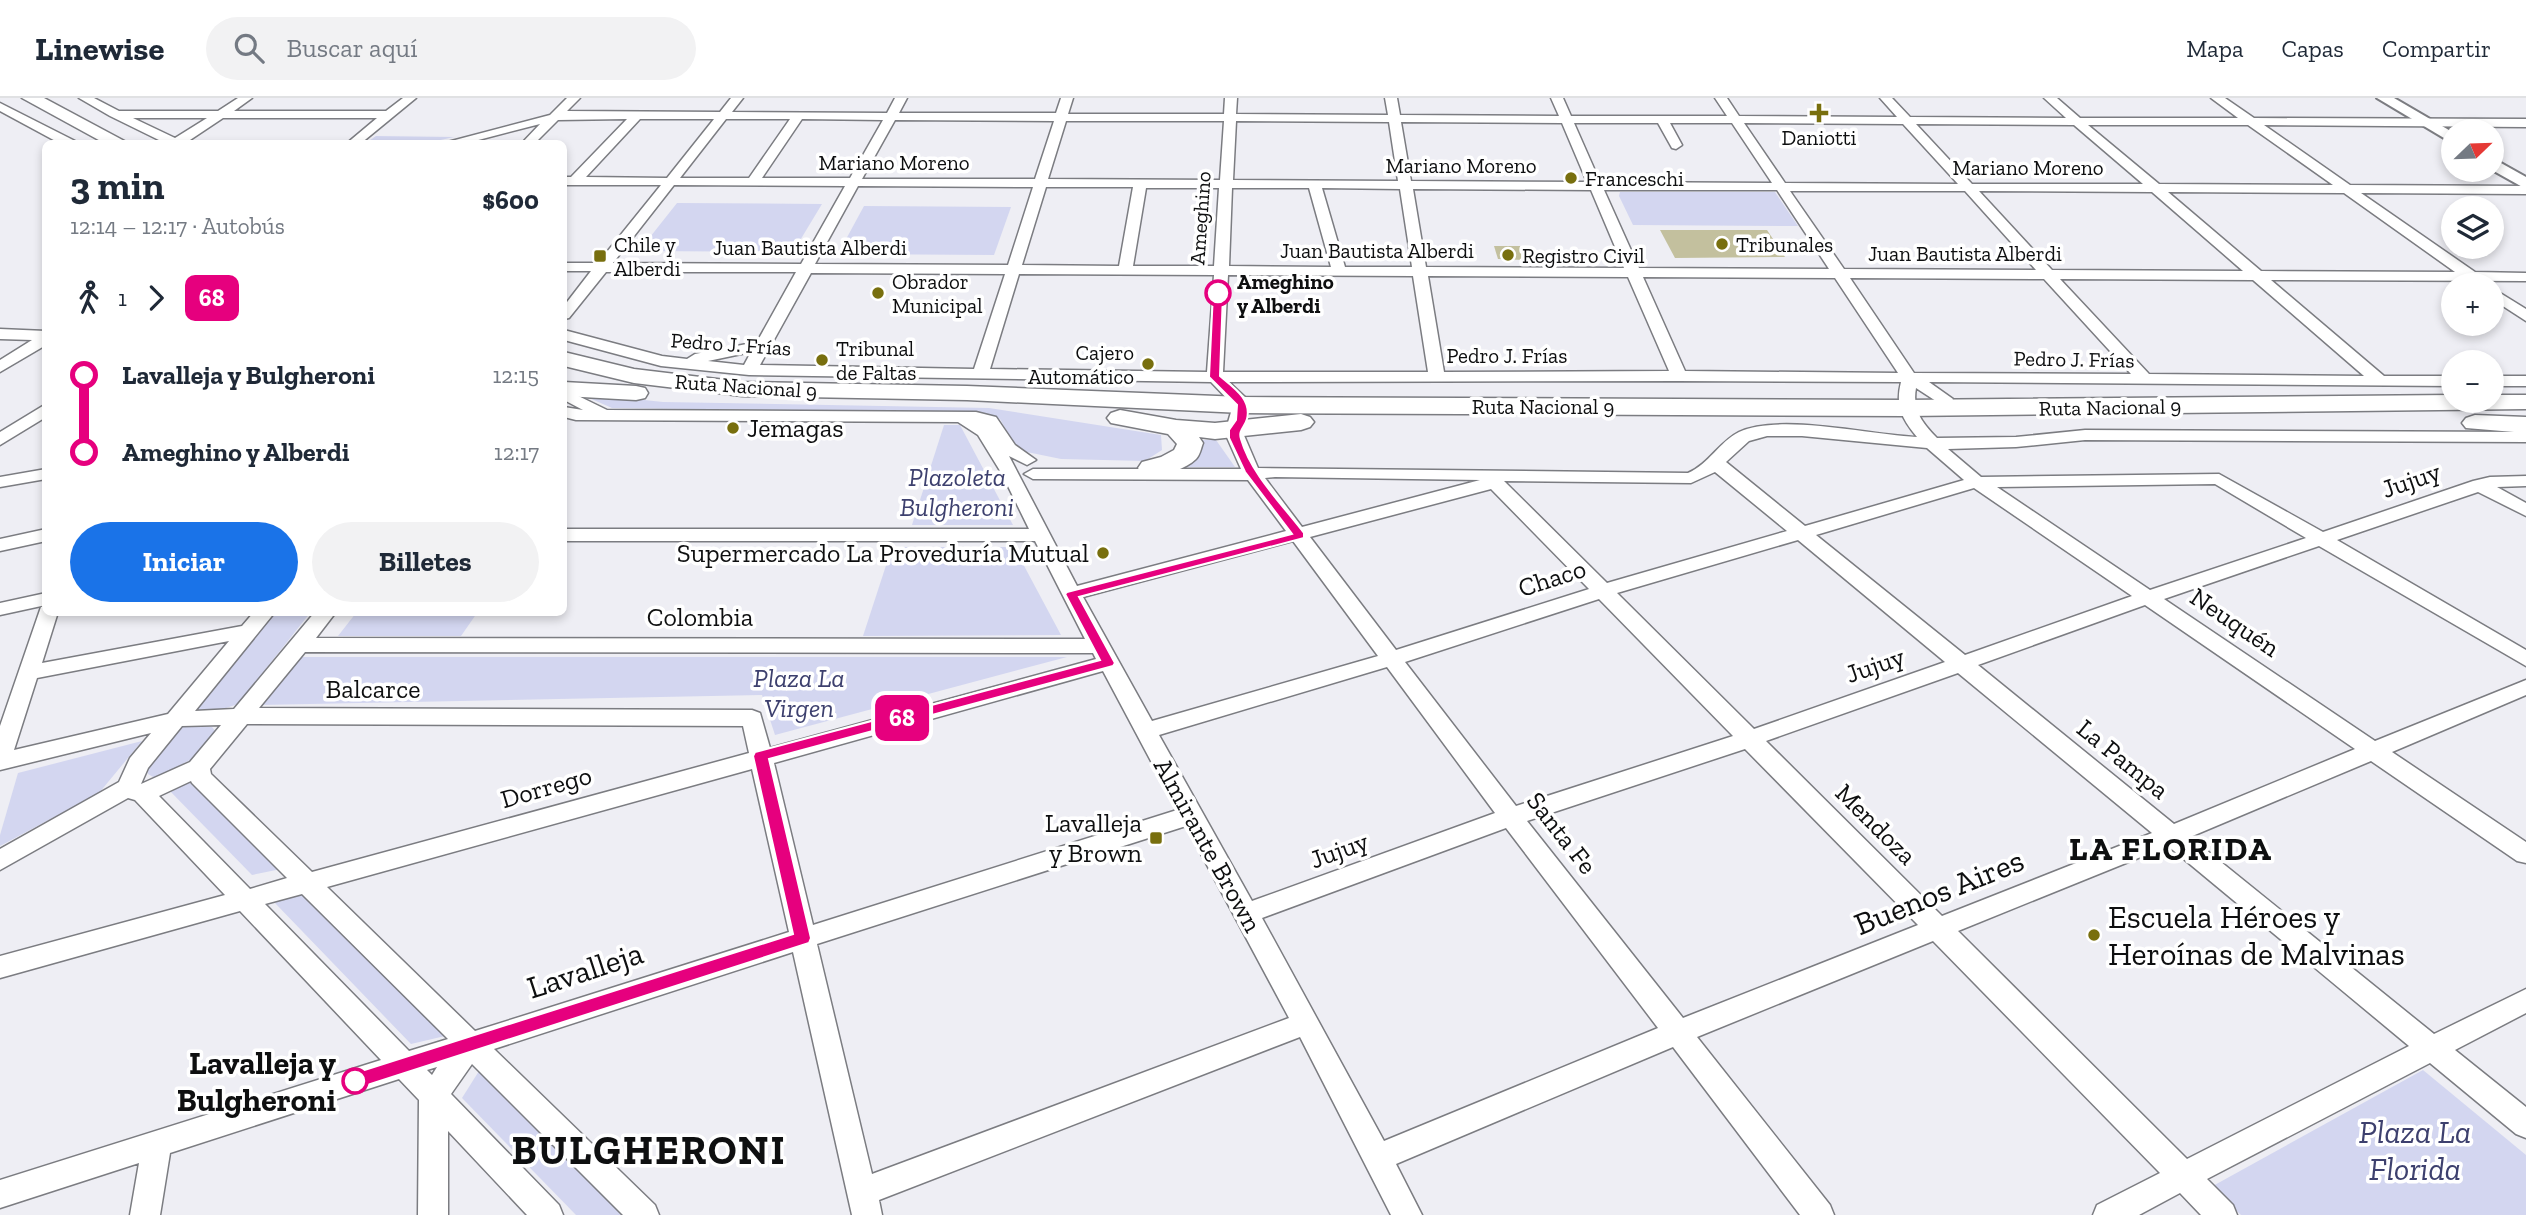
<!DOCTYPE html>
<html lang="es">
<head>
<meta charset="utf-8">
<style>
	body { margin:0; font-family:"Zilla Slab",serif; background:#f2f2f3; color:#1f2937; height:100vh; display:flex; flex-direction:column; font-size:26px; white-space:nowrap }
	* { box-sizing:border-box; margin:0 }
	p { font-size:23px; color:#747a83 }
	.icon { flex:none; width:38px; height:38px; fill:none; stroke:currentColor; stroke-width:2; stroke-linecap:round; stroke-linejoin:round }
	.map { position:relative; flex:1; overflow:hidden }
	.sheet { position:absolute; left:42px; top:42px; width:525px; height:476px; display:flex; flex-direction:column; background:#fff; border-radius:10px; box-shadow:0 4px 10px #0003 }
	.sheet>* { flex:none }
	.badge { padding:0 14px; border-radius:10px; font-size:24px; line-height:46px }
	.needle { width:46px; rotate:67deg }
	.tools { position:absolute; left:2441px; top:21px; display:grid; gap:14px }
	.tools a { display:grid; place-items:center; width:63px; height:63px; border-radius:50%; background:#fff; box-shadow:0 4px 10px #0003; font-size:35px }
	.map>.badge { position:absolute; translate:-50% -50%; box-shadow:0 0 0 4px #fff }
	.legs { display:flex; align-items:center; gap:10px; height:77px; padding:0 28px; font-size:23px }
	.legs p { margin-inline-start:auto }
	.head { display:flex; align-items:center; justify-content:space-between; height:119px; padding:0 28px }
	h1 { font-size:38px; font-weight:800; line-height:52px }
	.primary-button { display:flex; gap:14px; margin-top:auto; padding:14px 28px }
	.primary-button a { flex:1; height:80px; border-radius:42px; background:#1a73e8; color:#fff; font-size:28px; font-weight:800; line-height:80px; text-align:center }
	.primary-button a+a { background:#f2f2f3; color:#1f2937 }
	ul { padding:0 28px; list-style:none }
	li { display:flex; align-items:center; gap:24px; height:77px; font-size:26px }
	li i { display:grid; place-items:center; width:10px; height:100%; margin:0 9px; background:currentColor }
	li i::after { content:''; width:18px; height:18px; margin:-9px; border:5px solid; border-radius:50%; background:#fff }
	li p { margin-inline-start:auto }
	li:first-child i { background:linear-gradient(#0000 50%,currentColor 0) }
	li:last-child i { background:linear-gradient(currentColor 50%,#0000 0) }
	header { display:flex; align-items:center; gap:42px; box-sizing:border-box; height:98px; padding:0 35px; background:#fff; border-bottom:2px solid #e0e1e3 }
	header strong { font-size:33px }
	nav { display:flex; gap:38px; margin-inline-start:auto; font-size:24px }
	.search { width:490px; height:63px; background:#f2f2f3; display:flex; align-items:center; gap:18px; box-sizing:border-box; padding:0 24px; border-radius:38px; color:#747a83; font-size:26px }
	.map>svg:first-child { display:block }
	.green { fill:#d3d6f0 }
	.building { fill:#c3c09e }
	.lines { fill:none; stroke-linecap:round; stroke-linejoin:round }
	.minor-casing { stroke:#7b7c81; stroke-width:3 }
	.major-casing { stroke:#7b7c81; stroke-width:4 }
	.highway-casing { stroke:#7b7c81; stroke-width:3 }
	.minor { fill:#fff; fill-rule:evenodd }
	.major { fill:#fff; fill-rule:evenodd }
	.highway { fill:#fff; fill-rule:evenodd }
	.line-1 { fill:#e6007e; stroke:#fff; stroke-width:2 }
	.poi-dot { fill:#786f0e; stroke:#fff; stroke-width:2.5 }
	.stop-1-dot { fill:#fff; stroke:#e6007e; stroke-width:3.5 }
	.labels { text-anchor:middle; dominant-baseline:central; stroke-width:7; stroke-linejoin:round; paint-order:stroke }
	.far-poi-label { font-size:21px; fill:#0e0f10; stroke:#fff; text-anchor:start }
	.far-street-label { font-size:21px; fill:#0e0f10; stroke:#fff }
	.far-stop-label { font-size:21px; font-weight:bold; fill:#0e0f10; stroke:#fff; text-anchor:start }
	.poi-label { font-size:26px; fill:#0e0f10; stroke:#fff; text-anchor:end }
	.park-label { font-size:26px; font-style:italic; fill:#3d406e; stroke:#fff }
	.street-label { font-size:26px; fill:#0e0f10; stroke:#fff }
	.near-street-label { font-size:32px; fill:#0e0f10; stroke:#fff }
	.near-poi-label { font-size:32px; fill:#0e0f10; stroke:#fff; text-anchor:start }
	.near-stop-label { font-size:32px; font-weight:bold; fill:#0e0f10; stroke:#fff; text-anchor:end }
	.near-park-label { font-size:32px; font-style:italic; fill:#3d406e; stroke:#fff }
	.district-label { font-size:33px; font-weight:bold; letter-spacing:2px; fill:#0e0f10; stroke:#fff }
	.near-district-label { font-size:40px; font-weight:bold; letter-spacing:2px; fill:#0e0f10; stroke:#fff }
</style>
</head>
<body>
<header>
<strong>Linewise</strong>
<div class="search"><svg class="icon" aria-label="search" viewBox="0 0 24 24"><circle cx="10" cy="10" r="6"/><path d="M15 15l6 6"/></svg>Buscar aquí</div>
<nav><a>Mapa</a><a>Capas</a><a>Compartir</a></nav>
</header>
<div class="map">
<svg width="2526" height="1117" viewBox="0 0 2526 1117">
	<rect width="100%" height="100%" fill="#eeeef4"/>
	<!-- green -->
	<g class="green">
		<polygon points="376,38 454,39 427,45 366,45"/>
		<polygon points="1620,94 1775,94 1798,128 1633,127 1619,98"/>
		<polygon points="677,105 822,106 793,154 639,153"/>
		<polygon points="864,108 1011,109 994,157 838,156"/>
		<polygon points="578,295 663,304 989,310 1161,337 1162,352 1145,363 1061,361 1017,352 1000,321 982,315 612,310"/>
		<polygon points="944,327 960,327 1013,427 912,427"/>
		<polygon points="1198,342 1216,342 1235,369 1180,369"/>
		<polygon points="892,449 1014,449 1061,537 863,538"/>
		<polygon points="271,515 310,515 238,606 211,615 199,613 196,606"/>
		<polygon points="356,515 356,514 477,515 461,538 338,538"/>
		<polygon points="297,559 1067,559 775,637 762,597 260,607"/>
		<polygon points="187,627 212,629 216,634 194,660 155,680 148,676 147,670 177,632"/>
		<polygon points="142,643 99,695 0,748 0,737 18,675"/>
		<polygon points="189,684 281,771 252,777 167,690"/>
		<polygon points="298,792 302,796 306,795 445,938 411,946 275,805"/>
		<polygon points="2423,972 2526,1057 2526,1117 2241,1117 2211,1089"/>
		<polygon points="479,973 622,1117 576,1117 462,1000"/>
	</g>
	<!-- building -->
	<g class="building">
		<polygon points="1660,132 1767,132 1785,159 1675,160"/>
		<polygon points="1494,148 1520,148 1524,162 1498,161"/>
	</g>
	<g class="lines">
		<!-- minor casing -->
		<g class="minor-casing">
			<g id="minor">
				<path d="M79,0H94L119,13H218L238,0H252L234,13H386L403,0H416L360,46H346L377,20H223L184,46H167L110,18ZM133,20H207L175,40Z"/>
				<path d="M567,0H580L567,13L720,14L731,0H743L732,14L887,15L895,0H907L899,15H1056L1061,0H1073L1068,16H1224L1225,0H1237L1236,16L1388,17L1385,0H1397L1400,17L1559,18L1551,0H1563L1571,18H1727L1715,0H1727L1739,18L1897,19L1880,0H1892L1910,19L2066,20L2044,0H2057L2080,20H2238L2211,0H2225L2254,20L2526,21V29L2264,27L2350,87L2526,88V96L2361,95L2475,174L2526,175V183L2271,182L2384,278H2454V288L1929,284L1953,301L1951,305H1939L1916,290C1912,312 1922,325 1937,340L2016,339L2085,332L2526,334V344L2085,342L2016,349L1948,351L1981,379L2219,376L2323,434L2473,383L2490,379L2526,378V388L2497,389L2526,405V418L2478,394L2337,442L2526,552V568L2319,448L2164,501L2375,643L2526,582V597L2392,654L2526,744V765L2517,763L2371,663L2190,739L2434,936L2526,891V915L2455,952L2526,1009V1040L2516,1036L2430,965L2207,1081L2233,1107L2237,1117H2201L2180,1095L2139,1117H2093L2097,1107L2160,1075L1933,843L1697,939L1830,1107L1834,1117H1800L1673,949L1396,1066L1422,1117H1391L1300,939L879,1102L882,1117H852L793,854L494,951L655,1107L659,1117H623L472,966L451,996L559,1107L563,1117H527L448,1033V1117H418L419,1002L399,981L170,1055L160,1117H130L139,1065L0,1110V1082L381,962L240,813L0,880V858L225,797L135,702L128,700L0,772V751L119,684L130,660L151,635L0,672V628L41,509L46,508V514H58L42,565L242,528L254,514H275L195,613L234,611L315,514H336L316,540L1085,541L1035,443H564V431H1029L1002,376L978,337L958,324L576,322L564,319V309L583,312L564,302V291L607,312L976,314L996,319L1015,347L1036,362L1027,367L1009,358L1077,488L1286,433L1248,382L1033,381L1024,376L1033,371H1241L1225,335L1233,307L1211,284L749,277L661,268L564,242V232L662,258L687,261L695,256L757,244L796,174H606L569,220L564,221V208L591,173H564V165H598L661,87H564V79H571L627,21L558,22L534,46H521L540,26L463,46H440L550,17ZM640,21H714L667,80L586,79ZM726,21H790L749,80H680ZM802,21L883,22L850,80H762ZM895,22L1054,23L1035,81H862ZM1066,23H1224L1220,82L1048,81ZM1236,23L1389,24L1398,83L1233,82ZM1401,24L1562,25L1587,84L1411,83ZM1574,25H1658L1672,50L1676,51L1682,47L1670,25H1732L1772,85L1600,84ZM1744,25L1903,26L1958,86L1785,85ZM1916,26L2074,27L2143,86H1972ZM2088,27H2248L2333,87L2159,86ZM674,87L845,88L801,166L613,165ZM858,88L1033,89L1008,167L815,166ZM1046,89H1133L1119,168L1022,167ZM1146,90H1219L1214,168H1133ZM1232,90H1309L1331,169L1229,168ZM1322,90L1400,91L1412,169H1345ZM1413,91L1591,92L1624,170L1426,169ZM1604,92H1777L1829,171L1639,170ZM1790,93H1965L2036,172L1844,171ZM1979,93L2152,94L2243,173L2052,172ZM2168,94L2344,95L2455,174L2261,173ZM811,175L1005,176L974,271L760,267ZM1019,176L1214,177L1207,274L990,271ZM1228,177L1413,178L1428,274H1223ZM1428,178L1628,179L1669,273L1444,274ZM1643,179L1835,180L1898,275L1685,273ZM1850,180L2044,181L2131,276L1914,275ZM2060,181L2253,182L2364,278L2149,276ZM751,254L744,267L708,263ZM1679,283L1901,284C1895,308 1902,321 1917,339C1870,337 1780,315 1739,334C1719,344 1709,366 1688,375L1258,370L1243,335L1249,307L1245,299L1229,284ZM1767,338H1802L1927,350L1964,382L1805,428L1726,364L1749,343ZM1715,374L1787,433L1607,485L1504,383L1691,385ZM1275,379L1480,382L1302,429L1265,380ZM2215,386L2306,440L2150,492L1997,389ZM1974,390L2132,498L1965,557L1816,437ZM1491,391L1589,491L1396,552L1310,439ZM1798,442L1945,564L1754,631L1617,495ZM1293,443L1378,558L1152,623L1083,499ZM1599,501L1733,638L1516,708L1405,564ZM2145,507L2355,651L2174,726L1978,567ZM229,543L168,616L14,652L37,580ZM305,554L1093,555L1096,561L770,650L760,615L752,612L259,610ZM1387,569L1495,715L1252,803L1159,637ZM1103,573L1177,712L813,827L774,665ZM1958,575L2152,735L1942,818L1766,643ZM247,626L743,628L749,655L312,774L211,676L210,671ZM221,627L190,664L141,686L148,670L182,628ZM1745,651L1918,827L1683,920L1527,723ZM752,671L789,834L475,933L327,789ZM191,683L192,685L287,780L250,791L159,698ZM1186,728L1289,920L872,1076L817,846ZM1506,730L1658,930L1384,1043L1262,820ZM2168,748L2409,948L2187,1061L1958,833ZM302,796L448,941L409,953L265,806ZM437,969L432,977L427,972Z"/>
				<polygon points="0,5 75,43 77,46 61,46 0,13"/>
				<polygon points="2492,190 2526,211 2526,223 2492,201"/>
				<polygon points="0,231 46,233 46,247 0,274 0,262 32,242 0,241"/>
				<rect x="2492" y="278" width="34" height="10"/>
				<polygon points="46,306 46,319 0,347 0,334"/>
				<polygon points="46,371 46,381 0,389 0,379"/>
				<polygon points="46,431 46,443 0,453 0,441"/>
				<polygon points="46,495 46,507 0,517 0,505"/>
			</g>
		</g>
		<!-- major casing -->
		<g class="major-casing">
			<g id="major">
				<polygon points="2377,0 2394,0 2454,35 2454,46"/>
				<polygon points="2492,60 2526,79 2526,91 2492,72"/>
			</g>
		</g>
		<!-- highway casing -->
		<g class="highway-casing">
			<g id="highway">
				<polygon points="22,0 44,0 130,46 106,46"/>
				<polygon points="564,254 634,271 742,284 967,288 1242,299 1906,302 2454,297 2454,303 2492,303 2492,297 2526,297 2526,311 1906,318 1242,315 967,302 742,298 634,285 564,268"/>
				<polygon points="564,284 636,288 645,290 648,295 645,300 636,302 564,298"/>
				<path d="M1120,312L1176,322L1215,325L1301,316L1310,319L1314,324L1310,329L1301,332L1215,341L1199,339L1203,345C1201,350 1200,357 1196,361C1184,373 1157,380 1142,376L1138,370L1142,364L1161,359L1174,352L1177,346L1168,336L1111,325L1107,320L1111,315Z"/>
				<polygon points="2475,317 2526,319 2526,335 2466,330 2462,325 2466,320"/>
			</g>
		</g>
		<!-- minor -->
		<use href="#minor" class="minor"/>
		<!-- major -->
		<use href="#major" class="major"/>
		<!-- highway -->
		<use href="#highway" class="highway"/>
	</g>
	<!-- line-1 -->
	<path class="line-1" d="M1218,192L1223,195L1220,278C1233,289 1252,301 1247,321C1245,329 1238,332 1241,341C1251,376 1282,406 1304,435V440L1079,499L1115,565L1113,568L769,661L811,840L809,845L355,991L348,989L345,983L348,977L355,975L793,836L753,658L755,654L1100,562L1065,496L1067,494L1292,436L1245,374L1229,340V332L1236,322L1237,307L1209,279L1213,195Z"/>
	<!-- markers -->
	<g class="poi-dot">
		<path d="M1815.5 4.5h7v7h7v7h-7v7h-7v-7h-7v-7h7z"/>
		<circle cx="1571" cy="80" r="7"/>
		<circle cx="1722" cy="146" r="7"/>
		<circle cx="1508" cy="157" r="7"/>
		<rect x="593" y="151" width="14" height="14" rx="3.5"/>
		<circle cx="878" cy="195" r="7"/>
		<circle cx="822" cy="262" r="7"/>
		<circle cx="1148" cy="266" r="7"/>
		<circle cx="733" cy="330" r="7"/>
		<circle cx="1103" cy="455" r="7"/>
		<rect x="1149" y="733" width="14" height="14" rx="3.5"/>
		<circle cx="2094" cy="837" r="7"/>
	</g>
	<g class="stop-1-dot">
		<circle cx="1218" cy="195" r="12"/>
		<circle cx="355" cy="983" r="12"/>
	</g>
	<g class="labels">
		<!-- far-poi labels -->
		<g class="far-poi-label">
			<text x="1819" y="39" text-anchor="middle">Daniotti</text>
			<text x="1585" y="80">Franceschi</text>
			<text x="614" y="146">Chile y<tspan x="614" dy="24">Alberdi</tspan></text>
			<text x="1736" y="146">Tribunales</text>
			<text x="1522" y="157">Registro Civil</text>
			<text x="892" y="183">Obrador<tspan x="892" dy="24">Municipal</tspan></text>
			<text x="836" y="250">Tribunal<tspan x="836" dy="24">de Faltas</tspan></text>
			<text x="1134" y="254" text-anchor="end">Cajero<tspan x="1134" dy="24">Automático</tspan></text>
		</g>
		<!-- far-street labels -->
		<g class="far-street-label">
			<text x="894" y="64">Mariano Moreno</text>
			<text x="1461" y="67">Mariano Moreno</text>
			<text x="2028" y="69">Mariano Moreno</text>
			<text transform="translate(1200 120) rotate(-86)">Ameghino</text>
			<text x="810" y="149">Juan Bautista Alberdi</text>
			<text x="1377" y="152">Juan Bautista Alberdi</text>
			<text x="1965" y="155">Juan Bautista Alberdi</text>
			<text transform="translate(731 246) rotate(4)">Pedro J. Frías</text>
			<text x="1507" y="257">Pedro J. Frías</text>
			<text transform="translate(2074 261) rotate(1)">Pedro J. Frías</text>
			<text transform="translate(746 288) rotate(4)">Ruta Nacional 9</text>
			<text x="1543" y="308">Ruta Nacional 9</text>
			<text transform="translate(2110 309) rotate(-1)">Ruta Nacional 9</text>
		</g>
		<!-- far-stop labels -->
		<g class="far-stop-label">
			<text x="1237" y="183">Ameghino<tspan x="1237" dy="24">y Alberdi</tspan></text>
		</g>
		<!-- poi labels -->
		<g class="poi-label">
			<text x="747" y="330" text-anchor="start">Jemagas</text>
			<text x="1089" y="455">Supermercado La Proveduría Mutual</text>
			<text x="1142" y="725">Lavalleja<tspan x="1142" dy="30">y Brown</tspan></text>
		</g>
		<!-- park labels -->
		<g class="park-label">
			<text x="957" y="379">Plazoleta<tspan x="957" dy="30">Bulgheroni</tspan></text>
			<text x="799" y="580">Plaza La<tspan x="799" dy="30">Virgen</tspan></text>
		</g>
		<!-- street labels -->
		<g class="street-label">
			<text transform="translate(2411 382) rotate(-19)">Jujuy</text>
			<text transform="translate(1552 480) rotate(-18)">Chaco</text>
			<text x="700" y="519">Colombia</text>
			<text transform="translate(2235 524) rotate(34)">Neuquén</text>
			<text transform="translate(1875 567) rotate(-19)">Jujuy</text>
			<text x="373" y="591">Balcarce</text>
			<text transform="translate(2123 661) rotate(39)">La Pampa</text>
			<text transform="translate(546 689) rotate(-16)">Dorrego</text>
			<text transform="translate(1876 726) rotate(45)">Mendoza</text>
			<text transform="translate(1562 735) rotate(52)">Santa Fe</text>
			<text transform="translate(1208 747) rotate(61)">Almirante Brown</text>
			<text transform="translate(1339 752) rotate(-20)">Jujuy</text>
		</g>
		<!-- near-street labels -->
		<g class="near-street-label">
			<text transform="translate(1939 794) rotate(-22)">Buenos Aires</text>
			<text transform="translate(585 872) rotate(-18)">Lavalleja</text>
		</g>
		<!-- near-poi labels -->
		<g class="near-poi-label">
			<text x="2108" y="819">Escuela Héroes y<tspan x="2108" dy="37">Heroínas de Malvinas</tspan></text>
		</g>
		<!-- near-stop labels -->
		<g class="near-stop-label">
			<text x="336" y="965">Lavalleja y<tspan x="336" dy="37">Bulgheroni</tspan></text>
		</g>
		<!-- near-park labels -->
		<g class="near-park-label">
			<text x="2415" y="1034">Plaza La<tspan x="2415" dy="37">Florida</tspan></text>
		</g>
		<!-- district labels -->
		<g class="district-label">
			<text x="2171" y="750">LA FLORIDA</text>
		</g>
		<!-- near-district labels -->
		<g class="near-district-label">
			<text x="649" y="1052">BULGHERONI</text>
		</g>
	</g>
</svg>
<div class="tools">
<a><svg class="needle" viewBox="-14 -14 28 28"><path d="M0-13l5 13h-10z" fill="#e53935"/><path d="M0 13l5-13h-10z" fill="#747a83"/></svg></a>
<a><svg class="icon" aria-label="layers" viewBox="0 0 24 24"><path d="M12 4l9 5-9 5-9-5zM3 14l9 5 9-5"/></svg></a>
<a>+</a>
<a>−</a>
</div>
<b class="badge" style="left:902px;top:620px;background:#e6007e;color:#fff">68</b>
<section class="sheet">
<div class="head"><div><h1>3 min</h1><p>12:14 – 12:17 · Autobús</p></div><b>$600</b></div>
<div class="legs"><svg class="icon" aria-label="walk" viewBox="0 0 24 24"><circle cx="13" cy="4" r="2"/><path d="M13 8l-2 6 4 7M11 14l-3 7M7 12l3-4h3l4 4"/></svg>1<svg class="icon" aria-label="forward" viewBox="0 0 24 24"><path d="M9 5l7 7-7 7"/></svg><b class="badge" style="background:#e6007e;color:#fff">68</b></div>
<ul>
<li><i style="color:#e6007e"></i><b>Lavalleja y Bulgheroni</b><p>12:15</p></li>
<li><i style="color:#e6007e"></i><b>Ameghino y Alberdi</b><p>12:17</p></li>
</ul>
<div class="primary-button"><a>Iniciar</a><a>Billetes</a></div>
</section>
</div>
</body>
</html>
